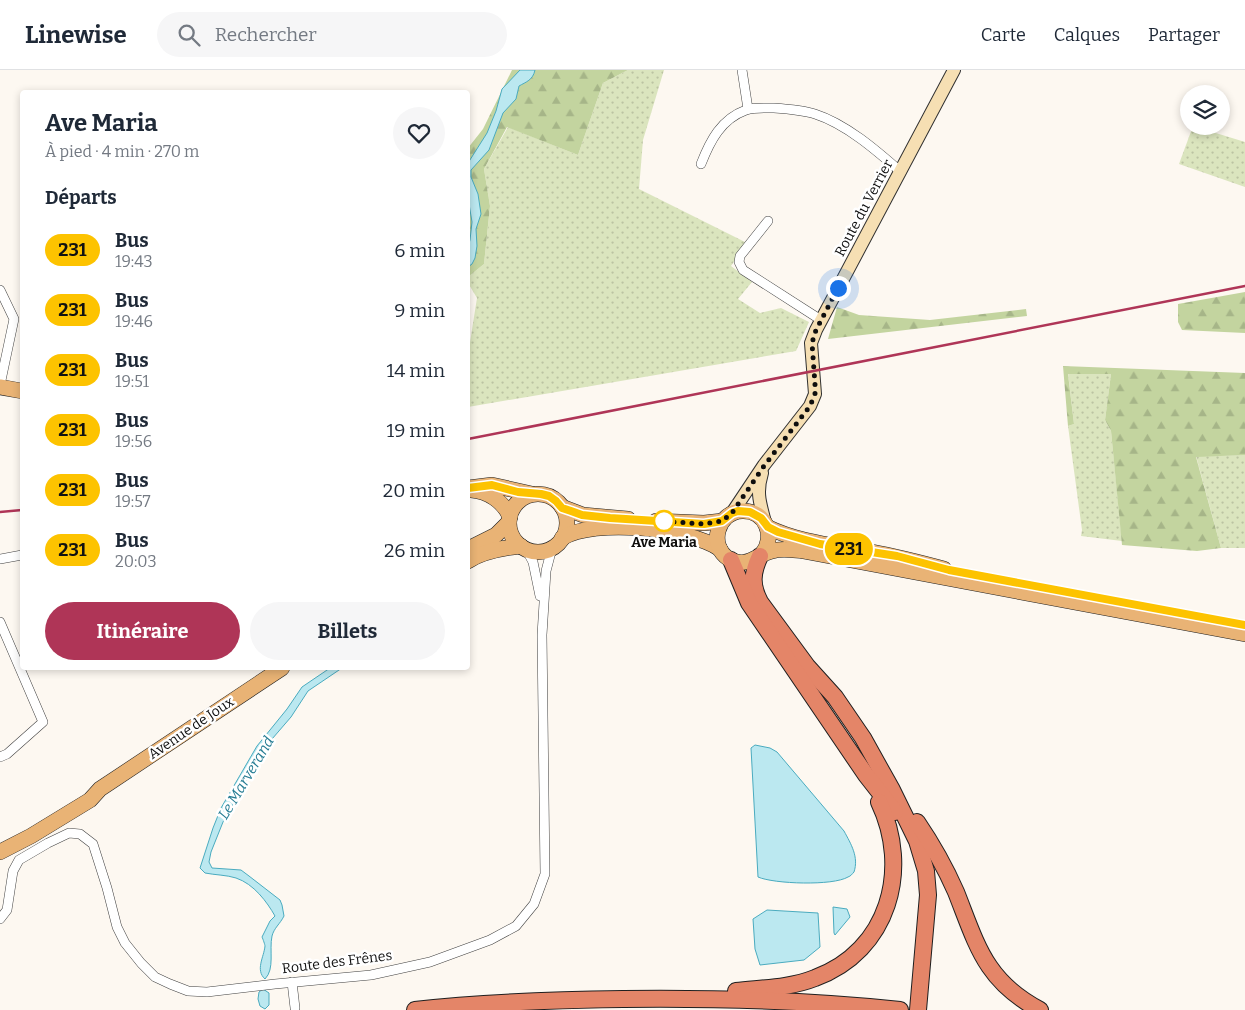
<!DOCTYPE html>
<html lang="fr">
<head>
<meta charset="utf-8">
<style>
	body { margin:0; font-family:Bitter,serif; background:#f6f6f7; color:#1f2937; height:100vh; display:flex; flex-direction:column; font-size:19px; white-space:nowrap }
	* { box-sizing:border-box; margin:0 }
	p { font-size:16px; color:#747a83 }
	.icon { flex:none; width:28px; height:28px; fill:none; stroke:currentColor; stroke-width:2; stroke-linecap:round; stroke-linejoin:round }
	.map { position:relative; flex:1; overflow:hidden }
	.panel { position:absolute; left:20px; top:20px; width:450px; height:580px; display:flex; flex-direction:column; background:#fff; border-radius:5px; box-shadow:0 2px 8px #0003 }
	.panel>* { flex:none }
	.badge { padding:0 10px; border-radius:16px; font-size:18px; line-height:32px }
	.controls { position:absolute; left:1180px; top:15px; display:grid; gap:10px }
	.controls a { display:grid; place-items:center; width:50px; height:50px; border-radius:50%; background:#fff; box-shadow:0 2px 8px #0003; font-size:25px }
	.you { position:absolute; width:25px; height:25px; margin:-12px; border:4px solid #fff; border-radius:50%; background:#1a73e8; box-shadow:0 0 0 8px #1a73e833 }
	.map>.badge { position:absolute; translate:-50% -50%; box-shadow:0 0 0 2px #fff }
	h2 { padding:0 25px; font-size:19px; line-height:45px }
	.round { display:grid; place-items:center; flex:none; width:52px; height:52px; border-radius:26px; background:#f6f6f7 }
	.overview { display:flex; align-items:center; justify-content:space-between; height:85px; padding:0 25px }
	h1 { font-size:24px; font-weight:700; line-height:38px }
	.action { display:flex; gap:10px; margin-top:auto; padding:10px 25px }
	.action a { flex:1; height:58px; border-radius:30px; background:#af3557; color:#fff; font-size:20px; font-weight:700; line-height:58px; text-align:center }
	.action a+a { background:#f6f6f7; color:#1f2937 }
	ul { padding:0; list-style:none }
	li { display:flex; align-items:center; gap:15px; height:60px; padding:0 25px }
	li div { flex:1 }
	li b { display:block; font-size:19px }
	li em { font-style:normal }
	li .badge { min-width:55px; font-weight:700; text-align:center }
	header { display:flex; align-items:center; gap:30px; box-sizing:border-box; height:70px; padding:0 25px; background:#fff; border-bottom:1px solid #e0e1e3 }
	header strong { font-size:24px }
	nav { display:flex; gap:28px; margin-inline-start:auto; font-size:18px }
	.search { width:350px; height:45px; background:#f6f6f7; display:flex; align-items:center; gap:12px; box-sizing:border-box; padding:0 18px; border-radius:28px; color:#747a83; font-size:19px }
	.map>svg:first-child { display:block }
	.grass { fill:url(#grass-dots) }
	.forest { fill:url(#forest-firs) }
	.water { fill:#bbe8f0; stroke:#4aabbf }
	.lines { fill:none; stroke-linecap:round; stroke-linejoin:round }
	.minor-casing { stroke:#414141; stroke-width:10 }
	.secondary-casing { stroke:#303030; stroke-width:14 }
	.primary-casing { stroke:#1f1f1f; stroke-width:16 }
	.motorway-casing { stroke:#1f1f1f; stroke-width:18 }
	.minor { stroke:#fff; stroke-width:9 }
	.secondary { stroke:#f6dfb3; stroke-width:12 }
	.primary { stroke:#e9b375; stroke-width:15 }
	.motorway { stroke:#e48568; stroke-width:16 }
	.rail { stroke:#af3557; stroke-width:2.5 }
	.line-casing { stroke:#fff; stroke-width:11 }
	.line { stroke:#fdc300; stroke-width:8 }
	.walk { stroke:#0e0e0e; stroke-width:5; stroke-dasharray:0 9 }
	.stop-dot { fill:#fff; stroke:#fdc300; stroke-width:2.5 }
	.labels { text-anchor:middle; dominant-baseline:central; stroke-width:5; stroke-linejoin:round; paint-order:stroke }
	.street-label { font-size:14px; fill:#0e0e0e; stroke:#fff }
	.stop-label { font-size:14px; font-weight:bold; fill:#0e0e0e; stroke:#fff }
	.water-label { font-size:15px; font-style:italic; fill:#257c93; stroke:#fff }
</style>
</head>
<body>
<header>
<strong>Linewise</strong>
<div class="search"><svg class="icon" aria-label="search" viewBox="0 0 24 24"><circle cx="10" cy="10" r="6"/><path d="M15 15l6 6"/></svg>Rechercher</div>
<nav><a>Carte</a><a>Calques</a><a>Partager</a></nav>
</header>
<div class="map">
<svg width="1245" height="940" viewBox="0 0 1245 940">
	<defs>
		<pattern id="grass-dots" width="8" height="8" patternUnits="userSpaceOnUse" patternTransform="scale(1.25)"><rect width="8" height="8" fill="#dbe5be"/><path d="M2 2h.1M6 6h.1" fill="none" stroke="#bbc3a2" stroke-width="1.8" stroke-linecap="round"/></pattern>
		<pattern id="forest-firs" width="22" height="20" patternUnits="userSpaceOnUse" patternTransform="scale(1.25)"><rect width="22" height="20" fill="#c3d49f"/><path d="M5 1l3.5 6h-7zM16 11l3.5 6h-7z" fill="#a6b588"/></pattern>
	</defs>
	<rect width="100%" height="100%" fill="#fdf8f1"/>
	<!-- grass -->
	<g class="grass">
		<polygon points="628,0 664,0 643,70 639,119 747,173 731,196 752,212 738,229 760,243 781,238 809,252 796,281 468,337 468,285 477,228 468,213 468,207 484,194 490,136 484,99 508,57 578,85 603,13"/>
		<polygon points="1193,56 1245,72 1245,117 1179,94"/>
		<polygon points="1068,303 1111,304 1105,350 1111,361 1122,471 1081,466 1082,460 1068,356 1074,354"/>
		<polygon points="1245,385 1245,478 1221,478 1196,386"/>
	</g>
	<!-- forest -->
	<g class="forest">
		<polygon points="512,0 628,0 603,13 578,85 507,57 484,99 490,136 484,194 468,207 468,78 483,59"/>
		<polygon points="1245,222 1245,263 1182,260 1178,252 1178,234"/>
		<polygon points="837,237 859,245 930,250 1026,239 1027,246 828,269"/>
		<polygon points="1063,296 1245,303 1245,385 1196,387 1221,478 1197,481 1122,475 1111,361 1105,350 1111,304 1068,304 1074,354 1068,356"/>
	</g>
	<!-- water -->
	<g class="water">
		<path d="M520,0H535C533,10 526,12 519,16L516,29L503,43L489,80L471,100V107L478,124L481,144L476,159L477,176L475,188L472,194L468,197V177L470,170L472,152L468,128V93L487,63L496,41L502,19Z"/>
		<path d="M330,598H342L308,621L291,647L266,676L223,752L211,782L209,792L212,798L241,800L249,806L280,830L282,835L284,846C280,854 274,858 272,866C269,880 275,899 265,909C255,900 264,887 265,876C265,875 263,869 262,867L270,851L275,846C267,832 254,814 236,808C227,805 215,805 205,803L200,798L213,758L221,738L257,676L287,639L302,617Z"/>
		<path d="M755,675L770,678L777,682L844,761C851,774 859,787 854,802C852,804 851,806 848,807C833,816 774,814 758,807L751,678Z"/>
		<polygon points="833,837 847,839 850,847 835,865 834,863"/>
		<polygon points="767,840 818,843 820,877 804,890 760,895 755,879 753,849"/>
		<polygon points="263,919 269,923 269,935 265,939 260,936 258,929 259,922"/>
	</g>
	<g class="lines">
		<!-- minor casing -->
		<g class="minor-casing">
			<g id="minor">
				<polyline points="742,0 748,39"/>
				<path d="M701,94C710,71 721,49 746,40C754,37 765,38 773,38C787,39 802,40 815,44C846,54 876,80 901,102"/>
				<polyline points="768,151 740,186 739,192 743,200 821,250"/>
				<polyline points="0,220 14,249 0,315"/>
				<polyline points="526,479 533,492 540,526"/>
				<polyline points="0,489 22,485"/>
				<polyline points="0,552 43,652 7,684 0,687"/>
				<polyline points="0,849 7,840 13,801 19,790 48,773 69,763 80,764 93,774 107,818 117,857 125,873 141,893 155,907 170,914 188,921 207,922 275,914 371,905 430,892 490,870 516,856 534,834 545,804 542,565 546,501 552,478"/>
				<polyline points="292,912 295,938"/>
			</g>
		</g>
		<!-- secondary casing -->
		<g class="secondary-casing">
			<g id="secondary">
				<path d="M762,403C756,423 760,433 765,452"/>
				<polyline points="732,443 764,395 810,336 815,324 811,273 816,260 954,0"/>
			</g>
		</g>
		<!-- primary casing -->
		<g class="primary-casing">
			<g id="primary">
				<polyline points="0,317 22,321"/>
				<polyline points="468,418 492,415 532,424"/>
				<path d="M471,420C488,421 504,432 510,447"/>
				<circle cx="538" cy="453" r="29"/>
				<polyline points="562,437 583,445 628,449"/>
				<polyline points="656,451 704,453 722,451"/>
				<path d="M767,457C798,472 831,475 865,481C891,485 917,492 944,499"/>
				<path d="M562,468C595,448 688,458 720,479"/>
				<polyline points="468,479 496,465 509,452"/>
				<path d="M762,484C776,467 766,440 742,441C717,442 708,476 729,489C746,499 756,485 772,481C782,478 792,480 803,481L1245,564"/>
				<path d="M468,491C483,481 503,478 521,476"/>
				<polyline points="0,782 31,766 90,730 100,719 282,598"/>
			</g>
		</g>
		<!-- motorway casing -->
		<g class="motorway-casing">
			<g id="motorway">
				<path d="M760,486C752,503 751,515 760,532L807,596L835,627L863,668L892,720L917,771L926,801L928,825L918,940"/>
				<polyline points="731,490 749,533 866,705 895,742"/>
				<path d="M917,752C932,774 945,797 956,822C977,875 985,911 1040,940"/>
				<path d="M736,921C762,918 790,918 815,908C889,881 911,799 879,732"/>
				<path d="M415,940C484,932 554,930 623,929C716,928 808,930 900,940"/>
			</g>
		</g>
		<!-- minor -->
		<use href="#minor" class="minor"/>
		<!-- secondary -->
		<use href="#secondary" class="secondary"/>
		<!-- primary -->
		<use href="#primary" class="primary"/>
		<!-- motorway -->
		<use href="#motorway" class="motorway"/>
		<!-- rail -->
		<g class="rail">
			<polyline points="468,369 1245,216"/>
			<polyline points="0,442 22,440"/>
		</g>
	</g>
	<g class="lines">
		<!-- line casing -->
		<g class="line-casing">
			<polyline id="line" points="468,418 492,415 518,422 541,424 549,426 556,431 562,438 571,441 582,445 610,448 704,454 722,451 732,443 738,441 750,442 761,448 768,457 778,462 820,474 897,486 949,500 1245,555"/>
		</g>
		<!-- line -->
		<use href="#line" class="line"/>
		<!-- walk -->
		<polyline class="walk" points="664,451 660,451 704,454 722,451 732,443 764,396 810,336 815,324 815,314 812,273 816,260 838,218"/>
	</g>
	<!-- markers -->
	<circle class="stop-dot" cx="664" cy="451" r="10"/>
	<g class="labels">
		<!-- street labels -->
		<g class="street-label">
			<text transform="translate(864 138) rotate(-62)">Route du Verrier</text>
			<text transform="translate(191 658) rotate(-34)">Avenue de Joux</text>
			<text transform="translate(337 892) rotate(-7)">Route des Frênes</text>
		</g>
		<!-- stop labels -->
		<g class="stop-label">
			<text x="664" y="472">Ave Maria</text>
		</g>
		<!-- water labels -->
		<g class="water-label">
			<text transform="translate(246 708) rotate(-59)">Le Marverand</text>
		</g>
	</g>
</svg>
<div class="controls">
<a><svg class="icon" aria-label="layers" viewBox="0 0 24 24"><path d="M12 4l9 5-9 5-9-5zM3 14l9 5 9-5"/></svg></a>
</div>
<div class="you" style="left:838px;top:218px"></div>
<b class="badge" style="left:849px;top:479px;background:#fdc300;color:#111">231</b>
<section class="panel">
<div class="overview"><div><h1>Ave Maria</h1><p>À pied · 4 min · 270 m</p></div><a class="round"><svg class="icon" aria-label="heart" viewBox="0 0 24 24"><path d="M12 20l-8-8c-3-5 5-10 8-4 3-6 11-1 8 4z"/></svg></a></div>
<h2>Départs</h2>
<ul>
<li><span class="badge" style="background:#fdc300;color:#111">231</span><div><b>Bus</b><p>19:43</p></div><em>6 min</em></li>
<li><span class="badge" style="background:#fdc300;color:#111">231</span><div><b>Bus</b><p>19:46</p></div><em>9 min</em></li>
<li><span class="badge" style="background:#fdc300;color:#111">231</span><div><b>Bus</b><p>19:51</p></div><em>14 min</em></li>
<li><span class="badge" style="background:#fdc300;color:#111">231</span><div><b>Bus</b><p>19:56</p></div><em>19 min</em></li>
<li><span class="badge" style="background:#fdc300;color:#111">231</span><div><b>Bus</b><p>19:57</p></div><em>20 min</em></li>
<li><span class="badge" style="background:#fdc300;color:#111">231</span><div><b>Bus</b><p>20:03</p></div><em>26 min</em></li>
</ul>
<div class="action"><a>Itinéraire</a><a>Billets</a></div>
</section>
</div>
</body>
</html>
